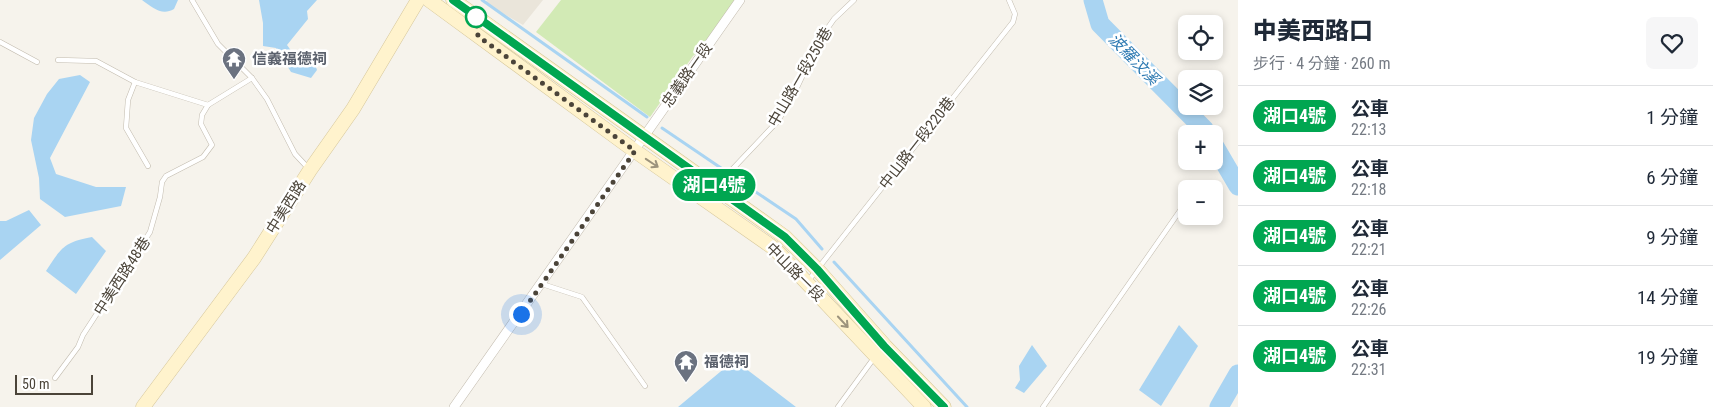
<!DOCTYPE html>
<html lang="zh-TW">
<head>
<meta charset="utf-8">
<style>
	body { margin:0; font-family:"Roboto Condensed","Noto Sans TC",sans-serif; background:#f6f6f7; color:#1f2937; height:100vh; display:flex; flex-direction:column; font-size:19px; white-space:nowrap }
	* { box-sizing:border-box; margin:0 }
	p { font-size:16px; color:#747a83 }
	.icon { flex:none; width:28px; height:28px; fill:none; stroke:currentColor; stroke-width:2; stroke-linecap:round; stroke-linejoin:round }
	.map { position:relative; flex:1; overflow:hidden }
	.details { display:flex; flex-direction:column; background:#fff; width:475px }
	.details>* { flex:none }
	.badge { padding:0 10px; border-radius:16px; font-size:18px; line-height:32px }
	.buttons { position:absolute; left:1178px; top:15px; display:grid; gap:10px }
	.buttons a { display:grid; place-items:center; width:45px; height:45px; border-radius:8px; background:#fff; box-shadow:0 2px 8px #0003; font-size:25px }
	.scale { position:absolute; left:15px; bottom:12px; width:78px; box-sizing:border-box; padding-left:5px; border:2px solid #4b4439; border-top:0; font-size:14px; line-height:18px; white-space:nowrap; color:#4b4439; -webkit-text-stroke:4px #fff; paint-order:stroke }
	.you { position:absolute; width:25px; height:25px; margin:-12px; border:4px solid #fff; border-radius:50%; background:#1a73e8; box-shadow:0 0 0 8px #1a73e833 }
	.map>.badge { position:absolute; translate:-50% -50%; box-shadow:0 0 0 2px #fff }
	.round { display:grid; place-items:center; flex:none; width:52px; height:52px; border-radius:8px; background:#f6f6f7 }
	.overview { display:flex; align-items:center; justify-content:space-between; height:85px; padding:0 15px }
	h1 { font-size:24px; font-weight:800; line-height:38px }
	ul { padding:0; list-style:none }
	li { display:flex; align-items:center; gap:15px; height:60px; padding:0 15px; border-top:1px solid #e0e1e3 }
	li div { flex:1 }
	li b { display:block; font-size:19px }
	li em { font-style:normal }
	li .badge { min-width:55px; font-weight:700; text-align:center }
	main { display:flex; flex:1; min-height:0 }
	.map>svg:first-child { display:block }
	.residential { fill:#eae5da }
	.green { fill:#d2eab5 }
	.water { fill:#a9d4f2 }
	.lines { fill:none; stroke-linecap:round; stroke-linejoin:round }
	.stream { stroke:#a9d4f2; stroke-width:3 }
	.river { stroke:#a9d4f2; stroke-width:19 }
	.lane-casing { stroke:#c2bbae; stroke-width:5.5 }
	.street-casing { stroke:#c2bbae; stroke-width:10 }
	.secondary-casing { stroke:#d6c79b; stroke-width:15 }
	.lane { stroke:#fff; stroke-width:4.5 }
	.street { stroke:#fff; stroke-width:9 }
	.secondary { stroke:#fff3cd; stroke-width:14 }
	.oneway { stroke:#9c937c }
	.line-casing { stroke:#fff; stroke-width:11 }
	.line { stroke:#00a651; stroke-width:8 }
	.walk { stroke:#4b4439; stroke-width:5; stroke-dasharray:0 9 }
	.stop-dot { fill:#fff; stroke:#00a651; stroke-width:2.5 }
	.labels { text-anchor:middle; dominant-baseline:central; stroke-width:5; stroke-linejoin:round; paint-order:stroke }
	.worship-label { font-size:15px; font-weight:bold; fill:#5b616d; stroke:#fff; text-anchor:start }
	.street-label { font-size:15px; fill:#4b4439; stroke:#fff }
	.water-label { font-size:16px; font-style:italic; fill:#2e7ab2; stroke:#fff }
</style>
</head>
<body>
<main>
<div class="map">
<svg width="1238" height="407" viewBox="0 0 1238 407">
	<rect width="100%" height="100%" fill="#f6f3ec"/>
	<!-- residential -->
	<polygon class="residential" points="487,0 543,0 523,25 485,3"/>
	<!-- green -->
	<polygon class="green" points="561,0 741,0 715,37 693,56 650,117 536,32"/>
	<!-- water -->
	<g class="water">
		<path d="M142,0H178L174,9C162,16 153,8 142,0Z"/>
		<path d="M259,0H317L307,11L308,19L287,45C295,57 298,58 313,59L317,70L311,78L291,72L276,48L263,46V23Z"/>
		<polygon points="80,75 90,82 50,158 56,174 96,187 126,187 121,206 65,217 40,199 39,178 31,140 34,118 47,94 59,79"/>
		<polygon points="29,210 41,225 0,260 0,221 6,221"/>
		<path d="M92,237L106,251L76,294L46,271C61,248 64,242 92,237Z"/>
		<polygon points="1179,325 1198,346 1161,406 1139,390"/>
		<polygon points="1032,345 1047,366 1024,393 1015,388 1020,380 1019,366"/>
		<polygon points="733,359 796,407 678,407 726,367"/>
	</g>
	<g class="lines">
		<!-- stream -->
		<g class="stream">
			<polyline points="482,0 647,117"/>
			<polyline points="662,128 721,168"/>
			<polyline points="735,178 796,219 822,249"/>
			<polyline points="834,262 967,407"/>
		</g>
		<!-- river -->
		<g class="river">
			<polyline points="1093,0 1100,24 1204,129 1207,134"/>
			<polyline points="1214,145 1238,186"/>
			<polyline points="1219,407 1238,374"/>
		</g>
		<!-- lane casing -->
		<g class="lane-casing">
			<g id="lane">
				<polyline points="192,0 218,44 252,78 267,99 295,154 309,169"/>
				<polyline points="0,42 37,62"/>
				<polyline points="58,60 96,61 135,82 208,105"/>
				<polyline points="135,82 128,100 126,128 148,166"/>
				<polyline points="706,197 777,122 790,102 820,39 834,19 854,0"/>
				<polyline points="808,281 1013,22 1015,14 1009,0"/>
				<polyline points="542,284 582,297 645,386"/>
				<polyline points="55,378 78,347 83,335 150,232 160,197 162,182 166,176 203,157 212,145 201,124 202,115 208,105 252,78"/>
				<polyline points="838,407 874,358"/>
				<polyline points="1043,407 1186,202"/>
			</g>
		</g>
		<!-- street casing -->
		<g class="street-casing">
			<polyline id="street" points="454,407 740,0"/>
		</g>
		<!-- secondary casing -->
		<g class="secondary-casing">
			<g id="secondary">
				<polyline points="429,0 635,151 775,249 924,407"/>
				<polyline points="453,0 785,237 817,269 885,346 944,407"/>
				<polyline points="143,407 254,258 310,170 353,109 418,0"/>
			</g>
		</g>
		<!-- lane -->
		<use href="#lane" class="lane"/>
		<!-- street -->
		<use href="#street" class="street"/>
		<!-- secondary -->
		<use href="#secondary" class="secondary"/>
	</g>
	<!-- one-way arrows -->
	<defs><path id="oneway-shaft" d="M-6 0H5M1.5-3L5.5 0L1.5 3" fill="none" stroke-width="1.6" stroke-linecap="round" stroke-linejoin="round" transform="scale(1.25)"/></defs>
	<g class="oneway">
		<use href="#oneway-shaft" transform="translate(652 163) rotate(34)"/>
		<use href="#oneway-shaft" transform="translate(843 322) rotate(47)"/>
	</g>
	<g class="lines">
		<!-- line casing -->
		<g class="line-casing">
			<polyline id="line" points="453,0 785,237 817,269 884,346 944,407"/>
		</g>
		<!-- line -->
		<use href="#line" class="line"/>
		<!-- walk -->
		<polyline class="walk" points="476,17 478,36 635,151 521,314"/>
	</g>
	<!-- icons -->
	<defs>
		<g id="temple-pin" transform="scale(1.25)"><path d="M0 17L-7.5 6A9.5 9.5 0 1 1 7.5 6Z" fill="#6b7280" stroke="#fff"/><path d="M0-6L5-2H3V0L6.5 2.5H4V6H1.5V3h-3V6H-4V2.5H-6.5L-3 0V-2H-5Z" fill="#fff"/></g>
	</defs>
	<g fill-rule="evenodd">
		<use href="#temple-pin" x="234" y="59"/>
		<use href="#temple-pin" x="686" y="362"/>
	</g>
	<!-- markers -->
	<circle class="stop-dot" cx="476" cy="17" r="10"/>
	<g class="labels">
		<!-- worship labels -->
		<g class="worship-label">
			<text x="252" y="59">信義福德祠</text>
			<text x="704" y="362">福德祠</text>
		</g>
		<!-- street labels -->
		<g class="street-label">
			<text transform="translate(687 75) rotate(-55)">忠義路一段</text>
			<text transform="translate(800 77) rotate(-60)">中山路一段250巷</text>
			<text transform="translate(917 143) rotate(-52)">中山路一段220巷</text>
			<text transform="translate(286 207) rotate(-58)">中美西路</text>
			<text transform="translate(795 272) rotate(45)">中山路一段</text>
			<text transform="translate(122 276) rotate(-57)">中美西路48巷</text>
		</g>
		<!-- water labels -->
		<g class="water-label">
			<text transform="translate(1134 59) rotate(46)">波羅汶溪</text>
		</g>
	</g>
</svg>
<div class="buttons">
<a><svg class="icon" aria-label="locate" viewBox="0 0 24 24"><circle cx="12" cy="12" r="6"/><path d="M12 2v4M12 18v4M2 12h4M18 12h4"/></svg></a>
<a><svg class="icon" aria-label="layers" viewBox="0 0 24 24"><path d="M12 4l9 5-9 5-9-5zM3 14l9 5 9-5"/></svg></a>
<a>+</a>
<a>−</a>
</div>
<div class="scale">50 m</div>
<div class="you" style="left:521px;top:314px"></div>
<b class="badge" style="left:714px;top:185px;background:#00a651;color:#fff">湖口4號</b>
</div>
<section class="details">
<div class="overview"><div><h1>中美西路口</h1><p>步行 · 4 分鐘 · 260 m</p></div><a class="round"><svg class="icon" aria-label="heart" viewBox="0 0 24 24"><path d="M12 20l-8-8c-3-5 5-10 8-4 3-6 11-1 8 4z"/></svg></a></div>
<ul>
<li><span class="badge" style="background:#00a651;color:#fff">湖口4號</span><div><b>公車</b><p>22:13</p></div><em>1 分鐘</em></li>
<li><span class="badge" style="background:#00a651;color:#fff">湖口4號</span><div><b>公車</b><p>22:18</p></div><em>6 分鐘</em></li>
<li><span class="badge" style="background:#00a651;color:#fff">湖口4號</span><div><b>公車</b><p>22:21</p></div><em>9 分鐘</em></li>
<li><span class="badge" style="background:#00a651;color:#fff">湖口4號</span><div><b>公車</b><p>22:26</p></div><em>14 分鐘</em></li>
<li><span class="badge" style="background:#00a651;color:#fff">湖口4號</span><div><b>公車</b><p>22:31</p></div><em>19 分鐘</em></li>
</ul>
</section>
</main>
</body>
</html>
